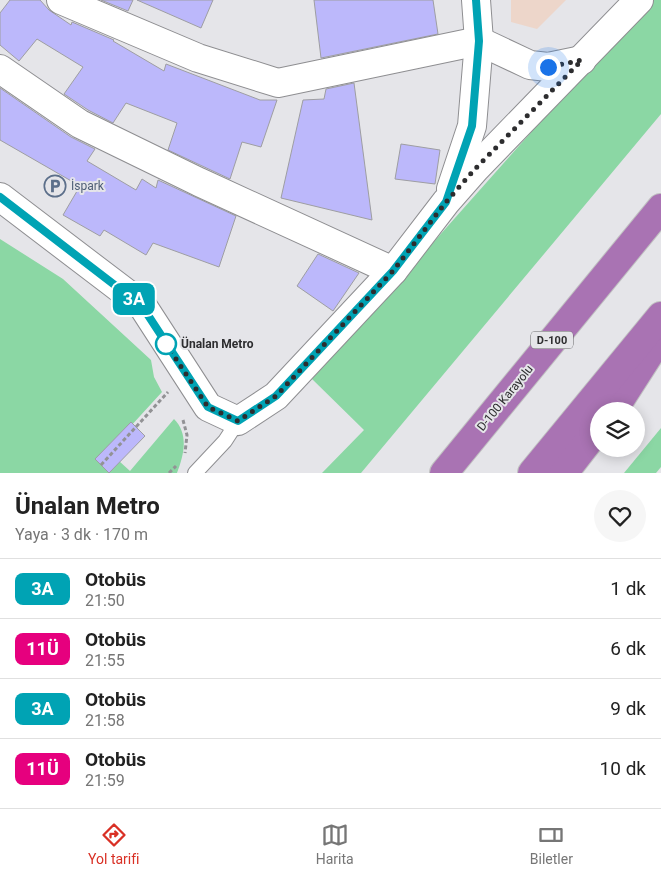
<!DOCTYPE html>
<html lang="tr">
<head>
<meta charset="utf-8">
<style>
	body { margin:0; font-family:Roboto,sans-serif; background:#f6f6f6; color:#222; height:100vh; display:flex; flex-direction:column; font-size:19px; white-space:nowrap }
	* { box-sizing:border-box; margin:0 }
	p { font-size:16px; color:#767676 }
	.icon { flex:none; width:28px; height:28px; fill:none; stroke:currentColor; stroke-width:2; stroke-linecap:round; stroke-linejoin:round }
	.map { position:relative; height:473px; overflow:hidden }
	.side { display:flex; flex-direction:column; background:#fff; flex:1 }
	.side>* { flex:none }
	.badge { padding:0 10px; border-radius:8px; font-size:18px; line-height:32px }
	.tools { position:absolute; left:590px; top:402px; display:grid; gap:10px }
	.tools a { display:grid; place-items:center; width:55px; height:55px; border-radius:50%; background:#fff; box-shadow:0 2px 12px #0003; font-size:25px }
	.you { position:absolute; width:25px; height:25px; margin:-12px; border:4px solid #fff; border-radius:50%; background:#1a73e8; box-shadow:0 0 0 8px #1a73e833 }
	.map>.badge { position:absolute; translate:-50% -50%; box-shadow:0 0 0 2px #fff }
	.round { display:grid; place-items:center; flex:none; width:52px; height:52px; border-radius:26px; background:#f6f6f6 }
	.overview { display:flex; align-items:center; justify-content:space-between; height:85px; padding:0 15px }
	h1 { font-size:24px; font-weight:700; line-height:38px }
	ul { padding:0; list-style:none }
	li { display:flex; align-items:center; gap:15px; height:60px; padding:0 15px; border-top:1px solid #e0e0e0 }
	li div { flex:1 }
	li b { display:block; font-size:19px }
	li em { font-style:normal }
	li .badge { min-width:55px; font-weight:700; text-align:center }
	.tabs { display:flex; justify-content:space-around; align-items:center; height:70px; border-top:1px solid #e0e0e0; background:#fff; font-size:14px; color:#767676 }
	.tabs a { display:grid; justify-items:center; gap:2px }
	.tabs .on { color:#d93025 }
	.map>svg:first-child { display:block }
	.education { fill:#edd6ca }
	.green { fill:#8bd7a4 }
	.building { fill:#bcb8fb; stroke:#9e9ea2 }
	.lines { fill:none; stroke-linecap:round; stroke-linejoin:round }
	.lane-casing { stroke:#8e8e91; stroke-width:16 }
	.street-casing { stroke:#8e8e91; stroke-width:30 }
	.highway-casing { stroke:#c0c0c1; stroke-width:30 }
	.path { stroke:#929295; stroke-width:3; stroke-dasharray:4 2.5; stroke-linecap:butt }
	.lane { stroke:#fff; stroke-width:14 }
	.street { stroke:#fff; stroke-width:28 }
	.highway { stroke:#a973b3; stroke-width:28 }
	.line-casing { stroke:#fff; stroke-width:11 }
	.line { stroke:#00a3b4; stroke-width:8 }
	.walk { stroke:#2d2d2f; stroke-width:5; stroke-dasharray:0 9 }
	.stop-dot { fill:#fff; stroke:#00a3b4; stroke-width:2.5 }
	.labels { text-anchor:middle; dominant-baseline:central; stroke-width:4; stroke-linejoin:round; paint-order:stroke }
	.shield { fill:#e5e5e9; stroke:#646467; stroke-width:1 }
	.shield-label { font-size:11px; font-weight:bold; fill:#2d2d2f }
	.service-label { font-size:12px; fill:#4e5e75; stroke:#e5e5e9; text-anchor:start }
	.stop-label { font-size:12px; font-weight:bold; fill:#2d2d2f; stroke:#e5e5e9; text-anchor:start }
	.street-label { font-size:12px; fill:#2d2d2f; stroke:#e5e5e9 }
</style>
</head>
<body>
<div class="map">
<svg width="661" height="473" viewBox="0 0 661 473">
	<rect width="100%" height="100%" fill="#e5e5e9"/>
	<!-- education -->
	<polygon class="education" points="511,0 566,0 537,29 511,22"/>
	<!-- green -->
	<g class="green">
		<polygon points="652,0 661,0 661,114 361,473 322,473 364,430 312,379 597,58"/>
		<path d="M0,239L63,279L151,360L154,377L162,392L108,451L130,471L174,419C189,434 184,455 177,473H0Z"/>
		<polygon points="661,428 661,467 656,473 624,473"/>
	</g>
	<!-- building -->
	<g class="building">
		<polygon points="10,0 40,0 49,10 71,25 72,22 114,40 113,41 164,71 166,64 260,100 277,100 261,147 242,142 230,179 168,150 177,123 126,103 113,123 88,110 64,94 83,67 37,39 19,61 0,45 0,13"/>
		<polygon points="101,0 133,0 128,11"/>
		<polygon points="137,0 213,0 201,28"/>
		<polygon points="314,0 433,0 438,34 321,58"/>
		<polygon points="354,83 372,220 281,198 303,100 324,99 326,89"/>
		<polygon points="0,88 71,137 95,149 87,161 136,190 142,179 156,188 158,180 236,216 219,267 153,243 146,255 104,230 100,236 63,215 80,186 0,140"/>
		<polygon points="401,144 440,150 435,184 395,179"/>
		<polygon points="318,254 359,273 333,311 297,286"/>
		<polygon points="131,422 145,436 109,473 95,459"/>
	</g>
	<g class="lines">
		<!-- lane casing -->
		<g class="lane-casing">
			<polyline id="lane" points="195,473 225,441 238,421"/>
		</g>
		<!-- street casing -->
		<g class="street-casing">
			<g id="street">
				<polyline points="61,0 198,58 278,83 479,41 530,65 548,67 582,60"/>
				<polyline points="0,69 80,124 199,182 393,271"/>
				<polyline points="451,189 472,126 479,41 476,0"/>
				<polyline points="0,197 142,305 208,407 238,421 276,396 393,271 446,202 475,169 639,0"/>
			</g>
		</g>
		<!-- highway casing -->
		<g class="highway-casing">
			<g id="highway">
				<polyline points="613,411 654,347"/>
				<polyline points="444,473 661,208"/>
				<polyline points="532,473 661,316"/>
				<polyline points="564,473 599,428"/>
			</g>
		</g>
		<!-- path -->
		<g class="path">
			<polyline points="183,420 187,435 185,453"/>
			<polyline points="101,465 168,392"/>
			<polyline points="169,473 176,466"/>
		</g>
		<!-- lane -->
		<use href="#lane" class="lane"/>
		<!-- street -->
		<use href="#street" class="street"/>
		<!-- highway -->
		<use href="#highway" class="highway"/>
	</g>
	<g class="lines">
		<!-- line casing -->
		<g class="line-casing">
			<polyline id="line" points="0,197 142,306 208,407 238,421 276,396 393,271 446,202 472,126 479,41 476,0"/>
		</g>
		<!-- line -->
		<use href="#line" class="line"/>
		<!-- walk -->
		<polyline class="walk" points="166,344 208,407 238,421 276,396 393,271 446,202 475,169 582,60 548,67"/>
	</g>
	<!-- icons -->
	<defs>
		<g id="parking-ring" transform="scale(1.125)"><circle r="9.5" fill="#e5e5e9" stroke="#5c6f8a" stroke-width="1.5"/><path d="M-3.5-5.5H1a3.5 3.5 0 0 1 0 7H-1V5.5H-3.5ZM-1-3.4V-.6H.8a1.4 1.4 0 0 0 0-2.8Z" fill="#5c6f8a"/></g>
	</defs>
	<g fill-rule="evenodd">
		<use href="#parking-ring" x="55" y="186"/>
	</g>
	<!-- markers -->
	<circle class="stop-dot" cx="166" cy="344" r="10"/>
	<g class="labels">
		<!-- shield labels -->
		<rect class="shield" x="531" y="331.5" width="42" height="17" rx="4"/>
		<g class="shield-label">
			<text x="552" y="340">D-100</text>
		</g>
		<!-- service labels -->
		<g class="service-label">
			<text x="71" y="186">İspark</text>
		</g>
		<!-- stop labels -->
		<g class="stop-label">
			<text x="181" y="344">Ünalan Metro</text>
		</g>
		<!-- street labels -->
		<g class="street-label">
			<text transform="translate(505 398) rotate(-51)">D-100 Karayolu</text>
		</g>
	</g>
</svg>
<div class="tools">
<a><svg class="icon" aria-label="layers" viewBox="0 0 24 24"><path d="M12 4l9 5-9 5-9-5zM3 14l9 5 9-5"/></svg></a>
</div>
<div class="you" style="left:548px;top:67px"></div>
<b class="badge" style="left:134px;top:299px;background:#00a3b4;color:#fff">3A</b>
</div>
<section class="side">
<div class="overview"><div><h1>Ünalan Metro</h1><p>Yaya · 3 dk · 170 m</p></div><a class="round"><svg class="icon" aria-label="heart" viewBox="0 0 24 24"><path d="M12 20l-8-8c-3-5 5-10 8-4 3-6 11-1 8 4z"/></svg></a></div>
<ul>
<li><span class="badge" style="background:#00a3b4;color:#fff">3A</span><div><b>Otobüs</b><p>21:50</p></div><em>1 dk</em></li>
<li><span class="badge" style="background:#e6007e;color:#fff">11Ü</span><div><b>Otobüs</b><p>21:55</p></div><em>6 dk</em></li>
<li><span class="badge" style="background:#00a3b4;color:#fff">3A</span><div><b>Otobüs</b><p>21:58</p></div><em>9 dk</em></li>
<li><span class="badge" style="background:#e6007e;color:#fff">11Ü</span><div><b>Otobüs</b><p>21:59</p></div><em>10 dk</em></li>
</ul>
</section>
<nav class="tabs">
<a class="on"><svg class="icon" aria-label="directions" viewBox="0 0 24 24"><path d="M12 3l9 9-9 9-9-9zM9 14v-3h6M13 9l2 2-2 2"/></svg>Yol tarifi</a>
<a><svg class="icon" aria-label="map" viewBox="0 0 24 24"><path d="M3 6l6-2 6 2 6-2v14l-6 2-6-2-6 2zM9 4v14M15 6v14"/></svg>Harita</a>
<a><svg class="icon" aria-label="tickets" viewBox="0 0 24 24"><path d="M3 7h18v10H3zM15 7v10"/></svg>Biletler</a>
</nav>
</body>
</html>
